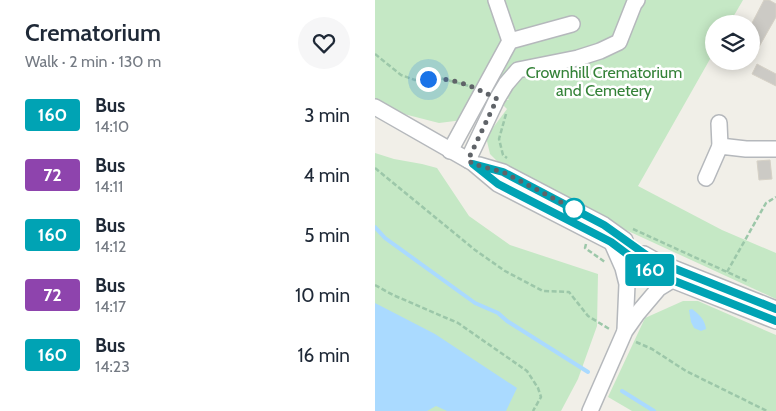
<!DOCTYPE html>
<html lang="en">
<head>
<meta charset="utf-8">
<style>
	body { margin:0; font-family:Cabin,sans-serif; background:#f6f6f7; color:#1f2937; height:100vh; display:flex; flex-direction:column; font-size:19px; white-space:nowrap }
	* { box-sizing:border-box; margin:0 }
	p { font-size:16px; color:#747a83 }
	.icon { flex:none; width:28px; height:28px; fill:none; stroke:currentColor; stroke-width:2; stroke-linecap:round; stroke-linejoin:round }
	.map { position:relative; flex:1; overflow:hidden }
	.sheet { display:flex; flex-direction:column; background:#fff; width:375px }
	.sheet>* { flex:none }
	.badge { padding:0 10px; border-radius:4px; font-size:18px; line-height:32px }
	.tools { position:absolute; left:330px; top:15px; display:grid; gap:10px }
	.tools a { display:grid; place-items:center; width:55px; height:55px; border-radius:50%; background:#fff; box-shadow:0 2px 12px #0003; font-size:25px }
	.you { position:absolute; width:25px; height:25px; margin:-12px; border:4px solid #fff; border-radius:50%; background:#1a73e8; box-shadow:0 0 0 8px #1a73e833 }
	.map>.badge { position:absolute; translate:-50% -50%; box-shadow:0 0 0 2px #fff }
	.round { display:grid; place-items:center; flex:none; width:52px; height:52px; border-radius:26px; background:#f6f6f7 }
	.head { display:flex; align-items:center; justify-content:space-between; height:85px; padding:0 25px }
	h1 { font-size:24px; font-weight:600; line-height:38px }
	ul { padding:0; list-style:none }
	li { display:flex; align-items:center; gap:15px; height:60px; padding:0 25px }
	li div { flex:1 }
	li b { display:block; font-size:19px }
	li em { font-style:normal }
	li .badge { min-width:55px; font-weight:700; text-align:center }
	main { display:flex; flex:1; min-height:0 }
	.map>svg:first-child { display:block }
	.green { fill:#c5e8c5 }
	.water { fill:#aadaff }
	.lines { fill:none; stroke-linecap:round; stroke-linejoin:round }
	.stream { stroke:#aadaff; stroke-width:4 }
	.building { fill:#cccac5; stroke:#d6d1c6 }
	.minor-casing { stroke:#b5b8bc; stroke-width:18 }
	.path { stroke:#9cc7a9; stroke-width:2.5; stroke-dasharray:5 2.5; stroke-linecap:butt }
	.minor { stroke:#fff; stroke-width:15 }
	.line-casing { stroke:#fff; stroke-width:11 }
	.line { stroke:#00a3b4; stroke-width:8 }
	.walk { stroke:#5f6368; stroke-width:5; stroke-dasharray:0 9 }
	.stop-dot { fill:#fff; stroke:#00a3b4; stroke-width:2.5 }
	.labels { text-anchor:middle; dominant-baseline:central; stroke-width:5; stroke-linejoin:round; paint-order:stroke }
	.park-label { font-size:16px; fill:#348238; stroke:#fff }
</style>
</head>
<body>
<main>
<section class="sheet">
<div class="head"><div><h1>Crematorium</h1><p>Walk · 2 min · 130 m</p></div><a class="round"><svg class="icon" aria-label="heart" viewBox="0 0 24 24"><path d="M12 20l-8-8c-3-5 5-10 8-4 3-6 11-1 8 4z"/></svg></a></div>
<ul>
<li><span class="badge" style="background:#00a3b4;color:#fff">160</span><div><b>Bus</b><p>14:10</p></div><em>3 min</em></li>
<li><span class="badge" style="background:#8e44ad;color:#fff">72</span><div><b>Bus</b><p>14:11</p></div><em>4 min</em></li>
<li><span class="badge" style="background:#00a3b4;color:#fff">160</span><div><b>Bus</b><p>14:12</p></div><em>5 min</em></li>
<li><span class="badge" style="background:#8e44ad;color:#fff">72</span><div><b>Bus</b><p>14:17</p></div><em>10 min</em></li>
<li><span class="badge" style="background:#00a3b4;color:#fff">160</span><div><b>Bus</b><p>14:23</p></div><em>16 min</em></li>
</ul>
</section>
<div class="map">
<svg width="401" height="411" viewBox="0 0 401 411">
	<rect width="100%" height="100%" fill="#f1efe8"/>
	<!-- green -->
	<g class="green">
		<polygon points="0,0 368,0 354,24 339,24 339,52 263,186 347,230 401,253 401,299 227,219 128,167 115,154 111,137 132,109 122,99 123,98 133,100 134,99 108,91 88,120 64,123 25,113 0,99"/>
		<polygon points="0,153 19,159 47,164 62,168 94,216 135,245 223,274 222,326 203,379 186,411 0,411"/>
		<polygon points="308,301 323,301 401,335 401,411 257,411 233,397 270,318"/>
	</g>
	<!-- water -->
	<g class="water">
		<polygon points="0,303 60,334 142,388 131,411 72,411 61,406 52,411 0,411"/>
		<path d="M317,309C324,314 330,320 331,329L326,331L319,328L316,322L314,310Z"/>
	</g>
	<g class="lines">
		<!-- stream -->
		<g class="stream">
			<polyline points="0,227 10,238 100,303 123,313 132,321 213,372"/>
			<polyline points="247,391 279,411"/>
		</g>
	</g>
	<!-- building -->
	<g class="building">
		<polygon points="389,0 394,0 401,4 401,17 376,61 376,25"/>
		<polygon points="382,64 401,74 401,86 377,74"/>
		<polygon points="395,160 397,179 384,180 382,161"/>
	</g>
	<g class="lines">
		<!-- minor casing -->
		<g class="minor-casing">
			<g id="minor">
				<polyline points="121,0 135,41"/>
				<polyline points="0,107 98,163 123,184 236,242 268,266 297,280 401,321"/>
				<polyline points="344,123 345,146"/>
				<polyline points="75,151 135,41 197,24"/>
				<polyline points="93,160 122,99 131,84 143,70 203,58 225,51 244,42 259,4 262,0"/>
				<polyline points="104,165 128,172 229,225 250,240"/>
				<polyline points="331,178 345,146 371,149 401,149"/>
				<polyline points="237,243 248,268 252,284 250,330"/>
				<polyline points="269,254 283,262 401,309"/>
				<polyline points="215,411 250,331 262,314 284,288 297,280"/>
			</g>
		</g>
		<!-- path -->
		<g class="path">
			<polyline points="0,54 26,75 40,80 65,78 94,86"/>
			<polyline points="131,114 124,139 128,155 132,158"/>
			<polyline points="0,168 100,250 130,271 168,291 194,292 213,316 236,330"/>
			<polyline points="258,229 374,282"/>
			<polyline points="211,244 210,248 230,262"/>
			<polyline points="352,272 391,203 401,197"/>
			<polyline points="0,285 18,295 83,323 152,371 163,388 166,397 158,411"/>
			<polyline points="261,342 277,349 311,371 392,411"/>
		</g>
		<!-- minor -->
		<use href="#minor" class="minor"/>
	</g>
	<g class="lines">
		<!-- line casing -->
		<g class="line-casing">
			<polyline id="line" points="401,309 283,262 274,257 229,225 128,172 98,164 123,184 236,242 268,266 297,280 401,321"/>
		</g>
		<!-- line -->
		<use href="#line" class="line"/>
		<!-- walk -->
		<path class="walk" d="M53,79C78,77 100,87 122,99L93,160L98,164L128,172L199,209"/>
	</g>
	<!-- markers -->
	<circle class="stop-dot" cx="199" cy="209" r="10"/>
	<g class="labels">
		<!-- park labels -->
		<g class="park-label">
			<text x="229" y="72">Crownhill Crematorium<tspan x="229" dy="18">and Cemetery</tspan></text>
		</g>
	</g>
</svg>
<div class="tools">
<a><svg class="icon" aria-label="layers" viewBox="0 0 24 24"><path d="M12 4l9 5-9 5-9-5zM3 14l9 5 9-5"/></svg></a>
</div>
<div class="you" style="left:53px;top:79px"></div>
<b class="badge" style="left:275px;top:270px;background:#00a3b4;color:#fff">160</b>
</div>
</main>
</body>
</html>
